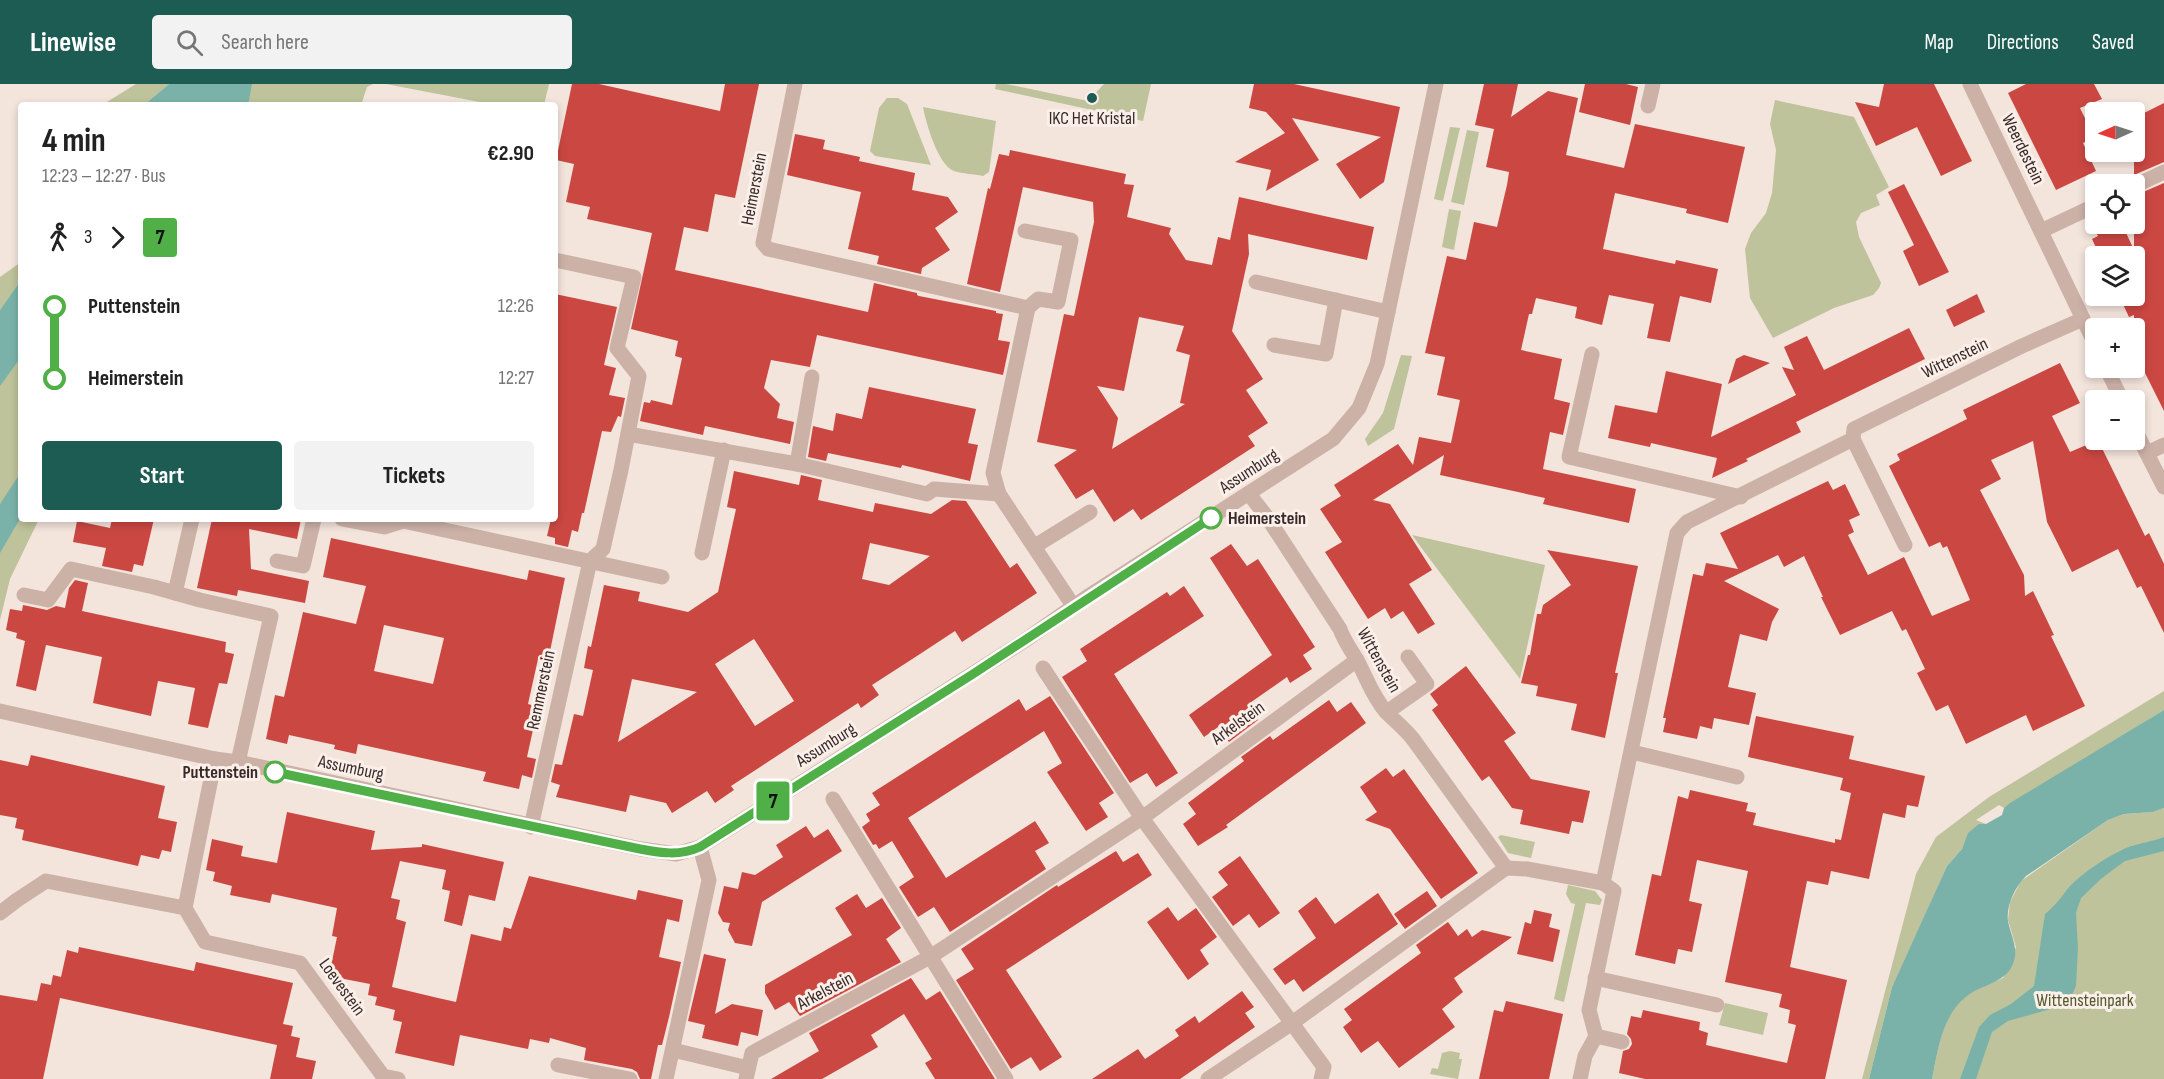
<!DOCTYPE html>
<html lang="en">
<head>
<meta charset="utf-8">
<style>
	body { margin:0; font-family:"Sofia Sans Condensed",sans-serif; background:#f2f2f2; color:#222; height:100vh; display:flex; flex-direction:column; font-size:22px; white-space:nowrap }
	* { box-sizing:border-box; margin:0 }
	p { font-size:20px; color:#767676 }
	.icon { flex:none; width:33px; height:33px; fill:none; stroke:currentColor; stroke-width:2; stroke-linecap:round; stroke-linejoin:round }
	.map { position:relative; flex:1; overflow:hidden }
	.sheet { position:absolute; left:18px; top:18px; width:540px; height:420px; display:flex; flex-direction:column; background:#fff; border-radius:6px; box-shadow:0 3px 9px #0003 }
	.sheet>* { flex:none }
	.badge { padding:0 12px; border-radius:4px; font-size:21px; line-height:39px }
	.needle { width:39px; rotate:267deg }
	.buttons { position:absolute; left:2085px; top:18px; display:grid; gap:12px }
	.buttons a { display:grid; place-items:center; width:60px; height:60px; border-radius:6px; background:#fff; box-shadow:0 3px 9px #0003; font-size:30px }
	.map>.badge { position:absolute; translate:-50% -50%; box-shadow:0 0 0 3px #fff }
	.legs { display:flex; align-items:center; gap:9px; height:66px; padding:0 24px; font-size:20px }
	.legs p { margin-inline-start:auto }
	.summary { display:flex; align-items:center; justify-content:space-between; height:102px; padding:0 24px }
	h1 { font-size:33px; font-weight:700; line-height:45px }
	.action { display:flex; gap:12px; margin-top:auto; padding:12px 24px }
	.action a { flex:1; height:69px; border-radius:6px; background:#1c5c53; color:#fff; font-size:24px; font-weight:700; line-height:69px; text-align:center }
	.action a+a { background:#f2f2f2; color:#222 }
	ul { padding:0 24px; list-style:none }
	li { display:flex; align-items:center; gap:21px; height:72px; font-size:22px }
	li i { display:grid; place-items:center; width:9px; height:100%; margin:0 8px; background:currentColor }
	li i::after { content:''; width:15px; height:15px; margin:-8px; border:4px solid; border-radius:50%; background:#fff }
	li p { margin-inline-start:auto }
	li:first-child i { background:linear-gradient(#0000 50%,currentColor 0) }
	li:last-child i { background:linear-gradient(currentColor 50%,#0000 0) }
	header { display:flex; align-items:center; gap:36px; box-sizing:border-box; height:84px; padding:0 30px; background:#1c5c53; color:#fff }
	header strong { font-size:28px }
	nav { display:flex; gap:33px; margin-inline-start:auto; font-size:21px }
	.search { width:420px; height:54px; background:#f2f2f2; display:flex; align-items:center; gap:15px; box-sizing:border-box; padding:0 21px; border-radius:6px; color:#767676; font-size:22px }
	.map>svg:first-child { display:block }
	.green { fill:#bec39b }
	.water { fill:#7ab2a9 }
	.building { fill:#cb4742; fill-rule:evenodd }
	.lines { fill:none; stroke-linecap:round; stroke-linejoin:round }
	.minor { stroke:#ccb1a7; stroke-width:15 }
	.tertiary { stroke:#ccb1a7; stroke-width:15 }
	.line-1-casing { stroke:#fff; stroke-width:14 }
	.line-1 { stroke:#50af46; stroke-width:9 }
	.poi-dot { fill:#1c5c53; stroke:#fbefe9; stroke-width:2 }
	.stop-1-dot { fill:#fff; stroke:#50af46; stroke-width:3 }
	.labels { text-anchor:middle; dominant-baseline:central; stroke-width:6; stroke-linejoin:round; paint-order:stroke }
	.poi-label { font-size:18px; fill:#382a28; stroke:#fbefe9 }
	.street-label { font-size:18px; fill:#382a28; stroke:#fbefe9 }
	.stop-label { font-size:18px; font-weight:bold; fill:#382a28; stroke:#fbefe9; text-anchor:start }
	.park-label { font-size:18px; fill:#51582b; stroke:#fbefe9 }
</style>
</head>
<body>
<header>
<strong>Linewise</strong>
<div class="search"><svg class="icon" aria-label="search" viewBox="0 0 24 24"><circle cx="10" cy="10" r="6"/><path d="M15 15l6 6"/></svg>Search here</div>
<nav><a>Map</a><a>Directions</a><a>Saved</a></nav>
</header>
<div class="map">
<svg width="2164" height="995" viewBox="0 0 2164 995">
	<rect width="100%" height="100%" fill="#f3e4dc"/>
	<!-- green -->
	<g class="green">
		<polygon points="136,0 169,0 144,21 102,21"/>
		<polygon points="247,0 373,0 367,3 361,21 226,21"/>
		<polygon points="386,0 549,0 544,21 495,21"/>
		<polygon points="996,0 1006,0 1088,17 1104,0 1151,0 1143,37 995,5"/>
		<polygon points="887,14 898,14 907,20 931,81 875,72 870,67 879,24"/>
		<polygon points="1775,16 1854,33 1889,103 1876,111 1880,121 1861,129 1856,138 1859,153 1881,199 1879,204 1873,211 1834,224 1773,254 1750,214 1745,165 1751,149 1766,129 1772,109 1776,66 1770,40"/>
		<path d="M923,23L996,37L989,88L983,92C974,90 963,90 954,87C938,81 926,39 923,23Z"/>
		<polygon points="1450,43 1460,44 1443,117 1434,115"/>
		<polygon points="1467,46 1479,48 1464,121 1451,118"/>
		<polygon points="1449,125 1461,127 1454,166 1442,163"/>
		<polygon points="21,178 21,196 0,226 0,193"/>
		<polygon points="21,257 21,435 39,435 10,495 0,536 0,292"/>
		<polygon points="1401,271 1412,272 1394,345 1368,362 1365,355 1383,329"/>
		<polygon points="1412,451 1545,481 1520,595 1426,470"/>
		<polygon points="2164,607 2164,626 2004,724 1999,721 1976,736 1986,740 1965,758 1962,765 1947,782 1921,840 1892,903 1869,995 1862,995 1916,790 1936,753 1989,713"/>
		<path d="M2164,724V995H1932C1938,966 1942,928 1969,910C1980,903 1992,899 2003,894L2016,863L2008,836L2010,818L2021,797L2108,736L2124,730L2153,728Z"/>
		<polygon points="1501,751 1535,758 1531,774 1508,769 1498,753"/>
		<polygon points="1568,801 1595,807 1602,816 1600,821 1586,819 1564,918 1554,915 1575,820 1571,819 1566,810"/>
		<polygon points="1725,919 1768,929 1763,951 1719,941"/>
		<polygon points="1450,967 1460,969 1459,975 1462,975 1458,995 1430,990 1432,984 1438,985 1442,969"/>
	</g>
	<!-- water -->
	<g class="water">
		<polygon points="169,0 252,0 248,21 144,21"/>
		<polygon points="21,196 21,273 0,302 0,226"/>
		<polygon points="21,388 21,433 0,469 0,420"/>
		<path d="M2164,626V724L2153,728L2124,730L2108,736L2026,792C2015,803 2006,821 2008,837C2011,853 2020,866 2012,882C2004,899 1981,901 1967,912C1942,931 1938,966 1932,995H1869L1892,903L1947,782L1962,765L1968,749L1979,740H1986L2002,731L2004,724L2010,719Z"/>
		<path d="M2164,753V767L2125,777L2102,794L2081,814L2076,829L2078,864L2076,902L2068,920L2008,937L1992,948L1976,995H1960L1979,943L1990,931L2011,920L2034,902L2045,830C2055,822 2062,812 2070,802C2083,789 2103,775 2120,767C2134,759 2150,759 2164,753Z"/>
	</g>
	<!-- building -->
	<g class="building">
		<polygon points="572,0 599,0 720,27 725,0 759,0 735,114 715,110 708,148 684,143 675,186 868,228 874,199 917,209 917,211 919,212 996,227 996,229 1003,230 998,256 1010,258 1003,291 817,251 810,283 771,276 764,304 780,320 777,334 794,338 790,360 705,342 703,351 640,337 644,318 650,319 651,316 672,321 682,274 675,272 678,257 631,245 652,149 587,135 590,123 566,118 574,80 556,76"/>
		<polygon points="1254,0 1294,0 1400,23 1384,98 1360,115 1336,80 1381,53 1292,34 1319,76 1266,107 1271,86 1235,78 1285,49 1266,28 1249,24"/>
		<polygon points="1484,0 1518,0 1511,33 1548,7 1578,14 1566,71 1624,84 1635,40 1745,63 1728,139 1686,129 1687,125 1615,109 1603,165 1675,180 1676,176 1718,185 1711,219 1680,212 1670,258 1647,254 1654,220 1609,211 1602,241 1575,234 1577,223 1536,214 1532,230 1529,230 1521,266 1562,275 1554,315 1570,319 1563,351 1550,348 1543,385 1636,405 1629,439 1543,420 1545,414 1440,391 1444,371 1373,416 1390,420 1432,486 1409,500 1435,540 1418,550 1403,527 1391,535 1385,524 1368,535 1325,468 1342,458 1320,425 1341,412 1334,401 1398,360 1413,381 1419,353 1451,359 1460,316 1437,311 1445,273 1425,269 1447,172 1466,176 1474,138 1497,143 1507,101 1509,88 1486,83 1494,45 1475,41"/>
		<polygon points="1585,0 1626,0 1638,3 1630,41 1579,28"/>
		<polygon points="1884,0 1934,0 1972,77 1941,92 1917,43 1876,62 1855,18 1879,23"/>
		<polygon points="2026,0 2094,0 2102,15 2080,24 2094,53 2083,59 2096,87 2056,106 2008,9"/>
		<polygon points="2164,19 2164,78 2134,91 2134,34"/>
		<polygon points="795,50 825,56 823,65 860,73 859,77 915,89 912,106 948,113 958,128 935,144 950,166 922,184 921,190 877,180 879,172 848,165 861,108 787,91"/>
		<path d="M1010,66L1126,90L1124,100L1134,101L1127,133L1171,144L1169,150L1186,176L1212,181L1218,153L1230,156L1239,113L1374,143L1367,176L1248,150L1249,170L1232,247L1263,295L1246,306L1268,339L1248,352L1255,362L1141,436L1133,425L1114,438L1093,405L1076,415L1054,381L1077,366L1037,358L1064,230L1074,232L1094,138L1093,118L1023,103L1000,208L967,200L988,104L990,105L999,70L1009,72ZM1139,233L1184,242L1176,267L1190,271L1180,319L1185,320L1112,365L1118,334L1097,302L1124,307Z"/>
		<polygon points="2164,99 2164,327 2134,267 2134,231 2129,233 2120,214 2134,212 2134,172 2100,172 2092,155 2098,152 2092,140 2122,140 2134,166 2134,112"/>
		<polygon points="1904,100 1949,188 1919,202 1903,167 1914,161 1888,108"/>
		<polygon points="555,210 617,223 604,281 616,284 609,311 625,314 621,333 618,332 611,348 602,347 584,429 582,429 578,448 572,446 568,463 555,460 555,454 547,452 551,435 555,435"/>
		<polygon points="1977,210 1985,228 1954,243 1946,226"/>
		<polygon points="1909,244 1925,275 1796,338 1801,348 1746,375 1748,377 1712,394 1717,374 1651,359 1650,363 1608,354 1615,321 1657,329 1666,287 1722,300 1711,353 1796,311 1782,283 1794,286 1784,263 1807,252 1824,286"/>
		<polygon points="1744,271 1770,279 1728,300 1736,275"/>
		<polygon points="2060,279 2080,319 2052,332 2070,368 2098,356 2145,452 2149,449 2164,480 2164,549 2141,502 2137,504 2118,465 2072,488 2047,438 2033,357 1991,376 2001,395 1980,406 2024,491 2025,512 2033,507 2054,551 2051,552 2085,622 2033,647 2026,631 1966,660 1948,621 1936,627 1917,589 1925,585 1906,545 1902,547 1892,527 1840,551 1821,513 1823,513 1804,472 1784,483 1778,471 1724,497 1779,525 1772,538 1767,557 1740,550 1728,603 1756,609 1749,641 1714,634 1712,645 1700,642 1697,655 1663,648 1666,634 1663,634 1693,490 1703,492 1706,479 1738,485 1720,449 1828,397 1833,406 1845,400 1860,431 1849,436 1854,448 1848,451 1868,491 1904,473 1932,532 1970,516 1947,462 1943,464 1940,458 1929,463 1889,382 1900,376 1897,370 1967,335 1963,326"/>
		<polygon points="869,303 976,325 968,359 978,361 970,397 902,381 901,384 828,369 826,377 808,373 813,342 833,347 836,329 862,335"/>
		<path d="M734,387L799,401L801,391L822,396L818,416L873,428L875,419L931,430L952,416L966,417L1010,484L1017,479L1037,509L962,558L955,547L920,570L872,601L879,611L861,624L858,619L783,668L731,702L734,706L715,719L707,707L672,729L666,719L630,711L626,728L556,713L560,701L551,698L555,680L562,681L574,630L583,632L593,586L584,584L588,562L591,563L604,501L640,508L638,517L688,528L718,508L736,425L727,423ZM870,459L930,472L889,501L862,495ZM754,555L794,617L755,642L715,580ZM632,595L697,608L618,658Z"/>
		<polygon points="112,435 154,435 143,482 134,480 132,488 102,482 106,464 73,458 77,437 110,444"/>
		<polygon points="212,435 301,435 297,455 249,445 251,485 309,497 305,519 238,506 237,512 197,504"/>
		<path d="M331,454L527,496L529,486L565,494L548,577L538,575L528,620L538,623L527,673L536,675L532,694L522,691L519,705L483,697L486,688L358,660L356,670L334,665L335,661L289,651L287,660L266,655L275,611L284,613L303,528L356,540L366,502L323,493ZM384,541L444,554L433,600L374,587Z"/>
		<polygon points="1231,460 1247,482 1258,475 1315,563 1303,571 1312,585 1290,599 1287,593 1247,621 1258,636 1229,658 1218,643 1204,653 1189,631 1272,571 1210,474"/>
		<polygon points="1547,466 1638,482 1615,589 1618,589 1605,654 1571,646 1577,620 1536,612 1538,602 1521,599 1528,571 1530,571 1537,530 1541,530 1543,521 1571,501"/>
		<polygon points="75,496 88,499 82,527 226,558 225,568 234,570 227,600 219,599 208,644 188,640 195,604 158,597 151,632 93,619 102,573 46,561 36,607 16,602 25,557 16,554 17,549 6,546 10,525 22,527 23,521 47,526 56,522 65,524 69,504"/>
		<polygon points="1184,502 1204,532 1114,590 1178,689 1156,703 1147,689 1130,699 1062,593 1087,577 1080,565 1167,508 1170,512"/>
		<polygon points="1466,582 1516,649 1504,657 1531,695 1590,707 1583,739 1572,737 1569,750 1520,740 1523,726 1512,724 1489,692 1482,697 1432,626 1438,621 1430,610"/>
		<polygon points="1050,612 1114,709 1099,719 1108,733 1086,747 1047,688 1062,679 1044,647 908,734 946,794 1035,737 1049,759 1035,767 1046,785 950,848 934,823 918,833 899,803 914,793 892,757 879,765 876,760 873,761 862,743 870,737 866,730 880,721 872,709 1019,615 1026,627"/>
		<polygon points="1329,616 1337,628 1351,618 1366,639 1226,741 1228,743 1198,762 1183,740 1196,730 1188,719 1244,677 1241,673 1270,652 1273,656"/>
		<polygon points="1756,632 1854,652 1849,675 1925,692 1918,723 1907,721 1905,734 1883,729 1869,795 1831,787 1828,801 1807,797 1790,883 1847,896 1825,995 1645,995 1619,989 1623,967 1629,965 1632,960 1631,955 1627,950 1631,932 1641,934 1643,926 1700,938 1699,946 1708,949 1706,961 1787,979 1796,941 1788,939 1790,926 1779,923 1782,910 1725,898 1748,787 1697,776 1689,817 1702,820 1692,868 1678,865 1675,880 1635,871 1652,790 1661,792 1678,712 1688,715 1690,706 1748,719 1746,727 1756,729 1753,741 1835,759 1835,755 1841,756 1851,709 1840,706 1843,694 1748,673"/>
		<polygon points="31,671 165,702 158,734 177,738 171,768 162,766 159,775 141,771 138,782 22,756 24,746 15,744 17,734 0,731 0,676 28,682"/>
		<polygon points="1386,684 1393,693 1404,685 1478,789 1441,815 1390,745 1365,736 1377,728 1360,703"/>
		<polygon points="287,728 375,747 371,766 422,763 422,760 504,778 495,817 469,811 462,842 444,837 450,807 442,805 446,786 400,777 391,814 400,816 396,835 406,838 392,903 438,914 456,918 471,850 501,857 504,843 511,845 529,792 636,816 638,806 683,816 679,838 667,835 659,873 681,878 669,933 662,961 658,961 651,995 640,995 637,988 632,985 584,976 586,964 550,954 549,959 530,955 528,965 460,951 454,982 395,969 402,938 393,936 395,926 375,921 377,913 368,911 370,900 329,892 337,853 332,852 337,824 272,810 270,819 230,811 232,802 213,797 215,788 206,786 212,755 243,762 241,772 277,779"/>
		<polygon points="806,742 814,754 828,745 842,767 762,818 752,862 735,859 728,846 730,839 723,838 718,829 724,802 738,805 742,788 755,791 783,773 776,761"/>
		<polygon points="1116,767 1123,778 1138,769 1152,791 1006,886 1062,973 1040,987 1031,973 1011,985 956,896 974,885 961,865 1057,801 1058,803"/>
		<polygon points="1240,772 1280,829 1259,844 1249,830 1233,842 1212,813 1228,801 1218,788"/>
		<polygon points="1427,807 1437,822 1405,845 1394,830"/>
		<polygon points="1378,809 1398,840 1303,908 1294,895 1285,901 1273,885 1316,854 1298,827 1316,813 1335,840"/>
		<polygon points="857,810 866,824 882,814 901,844 886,855 901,878 800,932 789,918 775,926 765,909 765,901 852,851 835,824"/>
		<polygon points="1168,823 1178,837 1196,824 1217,853 1200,866 1209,880 1188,896 1147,838"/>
		<polygon points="1534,826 1552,830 1549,843 1560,846 1553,878 1517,870 1525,838 1531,840"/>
		<polygon points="1448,838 1458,852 1467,845 1472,853 1482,846 1512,853 1454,894 1463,908 1442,925 1455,943 1399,984 1378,957 1361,969 1343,943 1352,936 1344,925 1421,869 1416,861"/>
		<polygon points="79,863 194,887 196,878 293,899 283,940 293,942 291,952 300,954 296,973 316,977 312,995 270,995 277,961 60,914 43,995 0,995 0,911 37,917 41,899 51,901 53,891 61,893 67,866 78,869"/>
		<polygon points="704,870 726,875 715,930 732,920 763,926 758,952 741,948 738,962 702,954 705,941 688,937"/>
		<polygon points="911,894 926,916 940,907 995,995 935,995 925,979 932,975 904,930 871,951 878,963 822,995 771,995 819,967 809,949"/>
		<polygon points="1242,907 1254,923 1245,929 1255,943 1180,995 1092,995 1138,965 1145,975 1179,952 1175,946 1195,932 1199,939"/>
		<polygon points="1506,917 1563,930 1549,995 1479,995 1494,926 1503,928"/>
	</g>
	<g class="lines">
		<!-- minor -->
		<g class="minor">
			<polyline points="795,0 763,159 768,165 1028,224 993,389 999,410 1074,523"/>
			<polyline points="1970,0 2096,262"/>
			<polyline points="1648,22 1653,0"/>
			<polyline points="2134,102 2164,88"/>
			<polyline points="1025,147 1071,156 1058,218 1038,215 1028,224"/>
			<polyline points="2041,147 2096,121"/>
			<polyline points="1256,198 1388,228"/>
			<polyline points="1274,261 1326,270 1336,216"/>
			<polyline points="1592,270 1569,373 1741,413"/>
			<polyline points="2106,284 2122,316"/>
			<polyline points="2134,344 2164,403"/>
			<polyline points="628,350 797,380 927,410 934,405 999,410"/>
			<polyline points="1853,355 1905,461"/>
			<polyline points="2147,369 2164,361"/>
			<polyline points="797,380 812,293"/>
			<polyline points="342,435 384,443 403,437 662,493"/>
			<polyline points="1035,462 1090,428"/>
			<polyline points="702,469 724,366"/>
			<polyline points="277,477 303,482 314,435"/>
			<polyline points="175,509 192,435"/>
			<polyline points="24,511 48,516 71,485 154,503 200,516 271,532 238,678"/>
			<polyline points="1043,584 1142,734 1324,983 1321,995"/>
			<polyline points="1387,628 1427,600 1408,573"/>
			<polyline points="1632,668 1737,693"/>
			<polyline points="833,715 1006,995"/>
			<polyline points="531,743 590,477 603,465 621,386 639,292 617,264 634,193 555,176"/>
			<polyline points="1506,784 1527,785 1603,799"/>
			<polyline points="185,824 215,675"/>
			<polyline points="0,829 17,816 46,797 185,824 205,858 300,879 383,992 398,995"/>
			<polyline points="1595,894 1717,921"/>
			<polyline points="1596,952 1622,958"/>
			<polyline points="673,966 748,984"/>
			<polyline points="558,981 630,995"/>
			<polyline points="666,995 709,796 700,763"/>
			<polyline points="746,995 752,969 930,873 1142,734 1357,576"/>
			<path d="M1208,995L1292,939L1506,784L1413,655C1405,645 1395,637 1386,628C1373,613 1367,595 1358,578C1352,567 1344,557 1340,545L1267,433L1249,410"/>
			<polyline points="1580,995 1585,972 1596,952 1589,926 1614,807 1603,799 1677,449 1687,438 1853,355 1854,345 2022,262 2083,235"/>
		</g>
		<!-- tertiary -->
		<polyline class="tertiary" points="0,627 215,675 238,678 641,765 676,770 700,763 1024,557 1090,511 1333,355 1359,324 1377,280 1436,0"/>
	</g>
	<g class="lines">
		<!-- line-1 casing -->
		<g class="line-1-casing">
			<path id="line-1" d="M275,688L640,765C661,769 680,772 700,763L973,590L1211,434"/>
		</g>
		<!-- line-1 -->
		<use href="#line-1" class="line-1"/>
	</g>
	<!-- markers -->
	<circle class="poi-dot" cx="1092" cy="14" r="6"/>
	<g class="stop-1-dot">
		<circle cx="1211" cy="434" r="10"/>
		<circle cx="275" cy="688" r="10"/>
	</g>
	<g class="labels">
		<!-- poi labels -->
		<g class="poi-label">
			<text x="1092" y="34">IKC Het Kristal</text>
		</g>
		<!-- street labels -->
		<g class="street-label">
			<text transform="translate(2023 65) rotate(64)">Weerdestein</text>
			<text transform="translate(754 105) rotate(-79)">Heimerstein</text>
			<text transform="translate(1955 274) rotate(-26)">Wittenstein</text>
			<text transform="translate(1249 387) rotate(-33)">Assumburg</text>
			<text transform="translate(1379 576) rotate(61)">Wittenstein</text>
			<text transform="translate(541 606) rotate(-78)">Remmerstein</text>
			<text transform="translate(1238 639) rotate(-36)">Arkelstein</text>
			<text transform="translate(826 661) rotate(-32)">Assumburg</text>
			<text transform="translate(351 684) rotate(12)">Assumburg</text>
			<text transform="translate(342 903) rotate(54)">Loevestein</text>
			<text transform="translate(825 907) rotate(-28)">Arkelstein</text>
		</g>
		<!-- stop labels -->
		<g class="stop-label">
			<text x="1228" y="434">Heimerstein</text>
			<text x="258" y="688" text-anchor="end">Puttenstein</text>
		</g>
		<!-- park labels -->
		<g class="park-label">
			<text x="2085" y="916">Wittensteinpark</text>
		</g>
	</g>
</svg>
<div class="buttons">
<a><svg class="needle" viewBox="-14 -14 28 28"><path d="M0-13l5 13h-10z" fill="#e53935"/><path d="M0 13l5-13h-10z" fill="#767676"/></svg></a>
<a><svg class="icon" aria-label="locate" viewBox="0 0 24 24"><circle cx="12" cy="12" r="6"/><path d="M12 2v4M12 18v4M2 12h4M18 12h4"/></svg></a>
<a><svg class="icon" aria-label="layers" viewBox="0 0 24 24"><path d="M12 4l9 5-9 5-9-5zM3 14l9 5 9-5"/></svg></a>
<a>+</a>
<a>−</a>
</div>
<b class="badge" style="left:773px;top:717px;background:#50af46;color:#111">7</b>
<section class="sheet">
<div class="summary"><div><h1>4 min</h1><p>12:23 – 12:27 · Bus</p></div><b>€2.90</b></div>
<div class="legs"><svg class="icon" aria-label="walk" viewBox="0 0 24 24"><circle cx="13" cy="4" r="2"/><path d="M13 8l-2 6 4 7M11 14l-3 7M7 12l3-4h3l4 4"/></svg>3<svg class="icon" aria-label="forward" viewBox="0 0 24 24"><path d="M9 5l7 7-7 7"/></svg><b class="badge" style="background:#50af46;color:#111">7</b></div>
<ul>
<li><i style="color:#50af46"></i><b>Puttenstein</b><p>12:26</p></li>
<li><i style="color:#50af46"></i><b>Heimerstein</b><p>12:27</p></li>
</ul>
<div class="action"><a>Start</a><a>Tickets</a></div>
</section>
</div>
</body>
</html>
